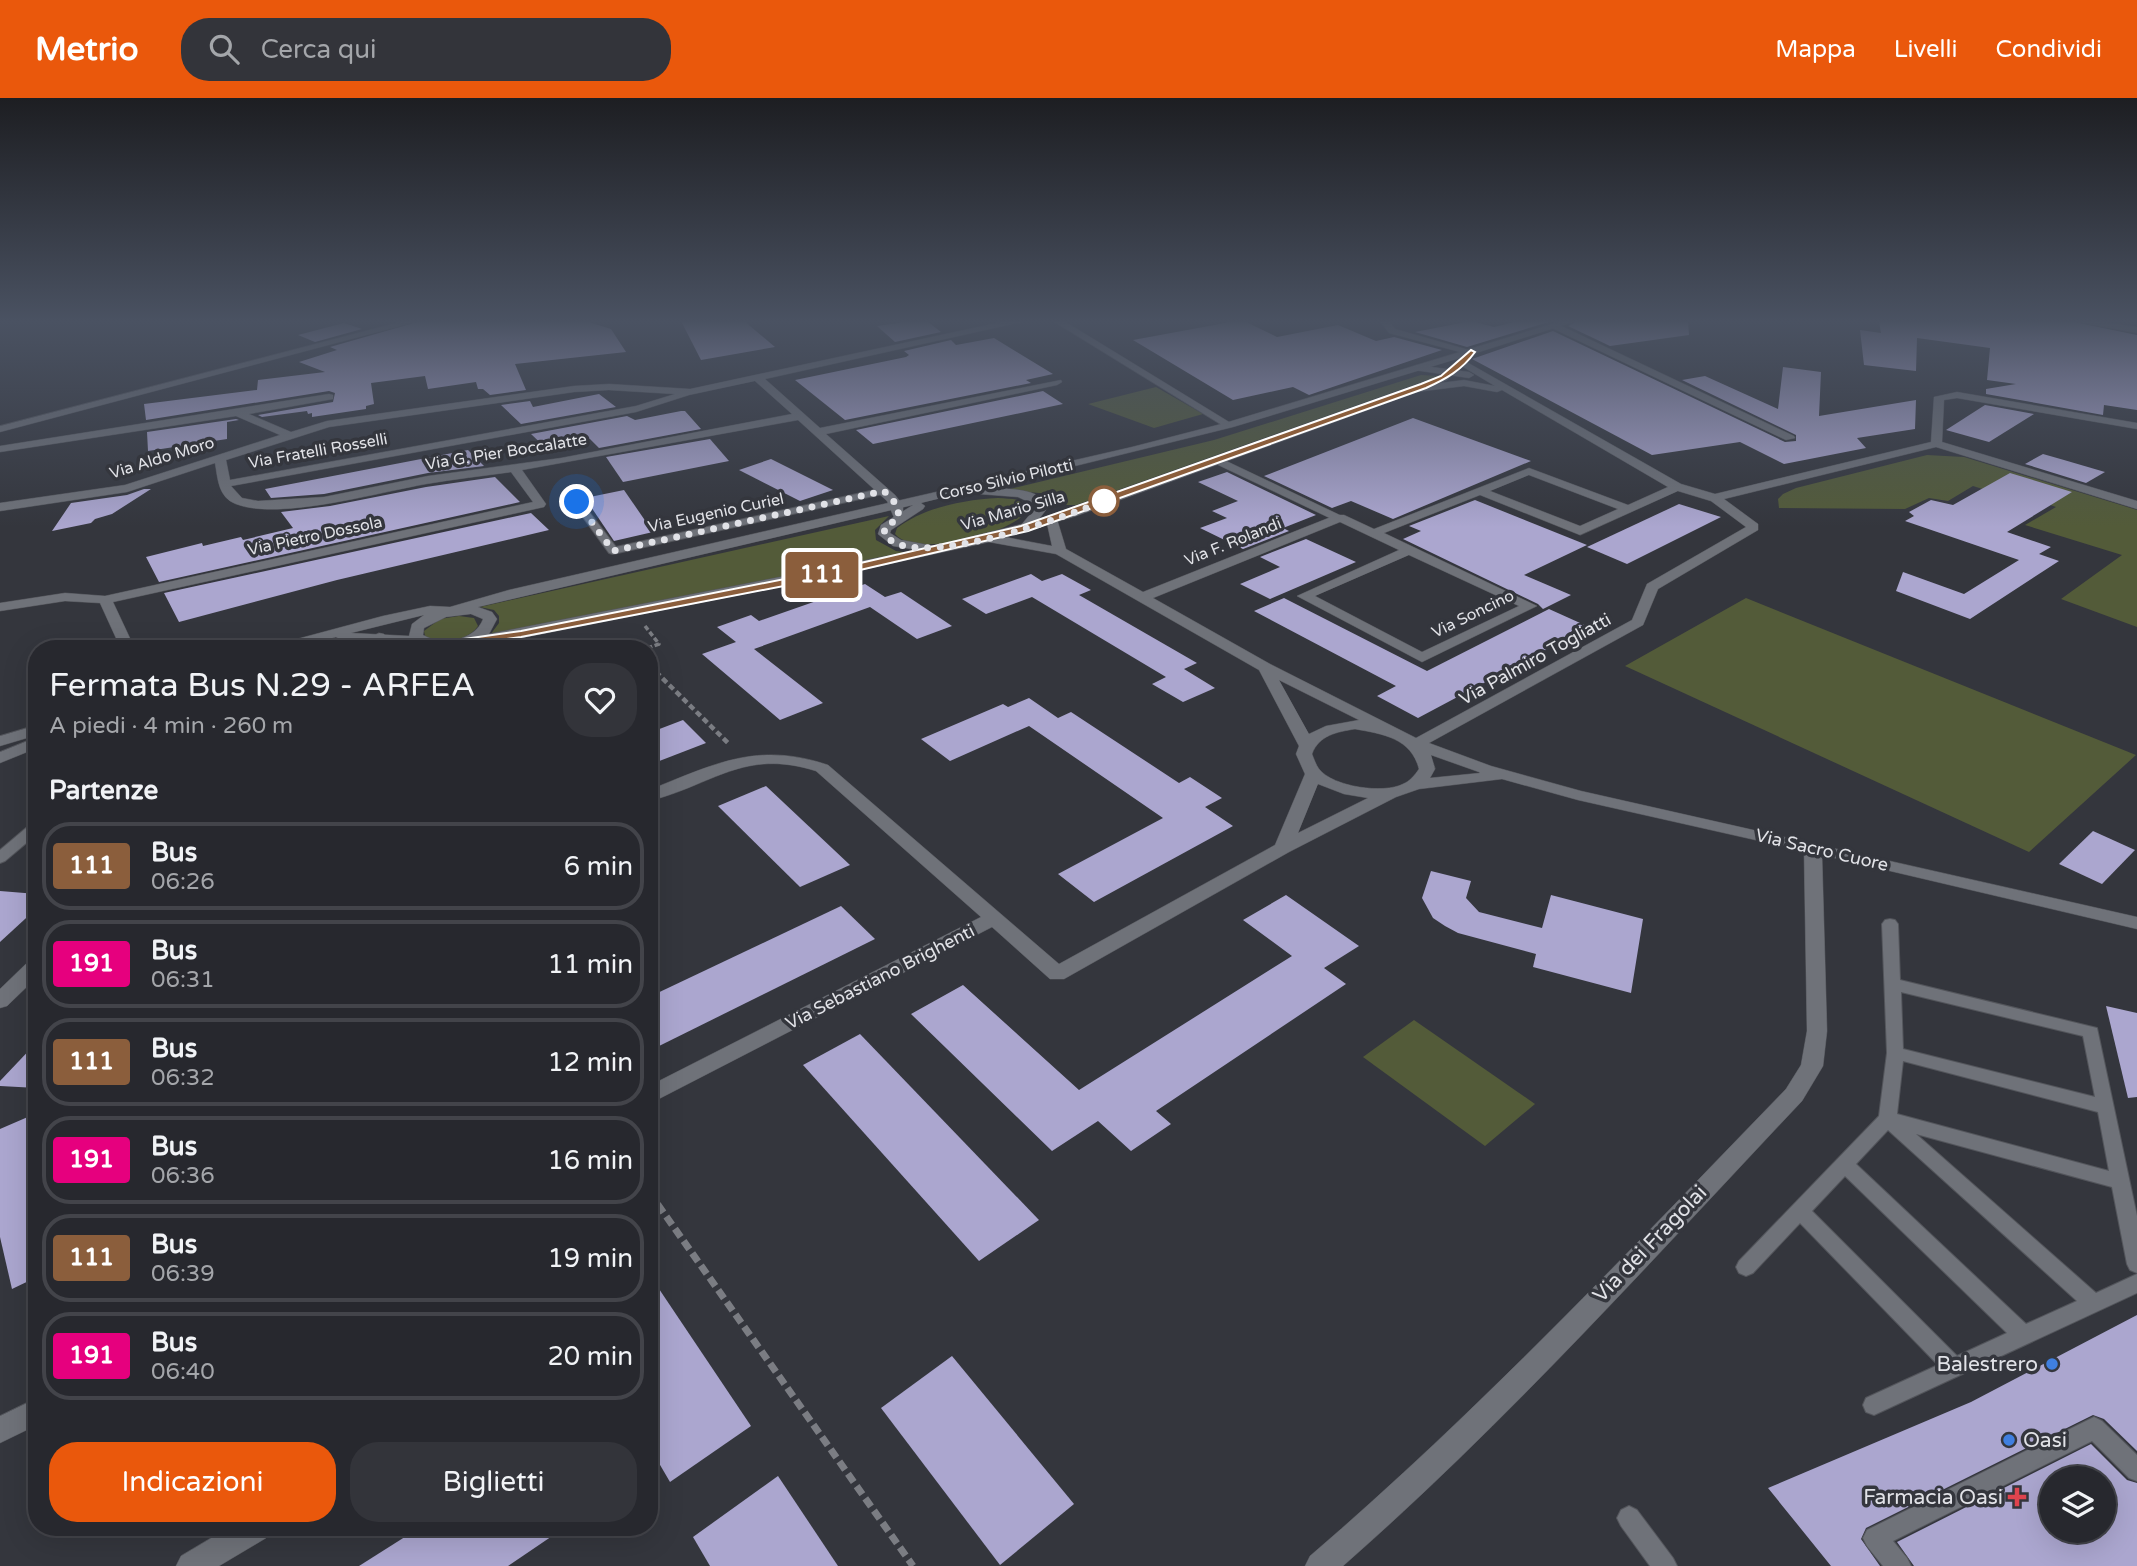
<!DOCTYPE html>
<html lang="it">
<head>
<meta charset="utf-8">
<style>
	body { margin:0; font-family:"Varela Round",sans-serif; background:#33343a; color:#f1f3f6; height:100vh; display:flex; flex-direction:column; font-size:26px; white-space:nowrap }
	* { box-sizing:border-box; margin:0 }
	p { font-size:23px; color:#a4a6aa }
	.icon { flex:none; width:38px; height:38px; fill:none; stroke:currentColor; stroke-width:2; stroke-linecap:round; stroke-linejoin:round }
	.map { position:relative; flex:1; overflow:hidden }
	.drawer { position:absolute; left:28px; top:542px; width:630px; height:896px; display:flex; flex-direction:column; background:#27282e; border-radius:28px; box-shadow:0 7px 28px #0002,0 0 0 2px #43444a }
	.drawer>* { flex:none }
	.badge { padding:0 14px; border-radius:5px; font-size:24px; line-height:46px }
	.fabs { position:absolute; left:2039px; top:1368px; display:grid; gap:14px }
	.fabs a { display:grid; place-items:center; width:77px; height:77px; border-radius:50%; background:#27282e; box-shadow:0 7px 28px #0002,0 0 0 2px #43444a; font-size:35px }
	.you { position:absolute; width:35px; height:35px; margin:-18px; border:5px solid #fff; border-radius:50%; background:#1a73e8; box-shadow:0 0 0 10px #1a73e833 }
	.map>.badge { position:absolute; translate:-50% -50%; box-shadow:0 0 0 4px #fff }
	h2 { padding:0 21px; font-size:26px; line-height:63px }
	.round { display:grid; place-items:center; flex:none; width:74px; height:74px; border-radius:28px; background:#33343a }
	.summary { display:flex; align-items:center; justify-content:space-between; height:119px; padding:0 21px }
	h1 { font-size:33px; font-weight:600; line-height:52px }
	.action { display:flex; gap:14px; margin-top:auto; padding:14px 21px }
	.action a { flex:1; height:80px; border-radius:28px; background:#ea580c; color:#fff; font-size:28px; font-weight:600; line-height:80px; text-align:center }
	.action a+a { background:#33343a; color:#f1f3f6 }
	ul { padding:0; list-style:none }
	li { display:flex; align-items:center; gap:21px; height:88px; margin:0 14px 10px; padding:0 7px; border:4px solid #43444a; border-radius:28px }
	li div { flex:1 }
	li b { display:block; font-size:26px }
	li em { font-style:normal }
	li .badge { min-width:77px; font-weight:700; text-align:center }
	header { display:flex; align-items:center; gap:42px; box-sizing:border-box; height:98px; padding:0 35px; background:#ea580c; color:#fff }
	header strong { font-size:33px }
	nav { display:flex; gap:38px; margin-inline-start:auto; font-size:24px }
	.search { width:490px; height:63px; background:#33343a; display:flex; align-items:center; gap:18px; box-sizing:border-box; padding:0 24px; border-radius:28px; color:#a4a6aa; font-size:26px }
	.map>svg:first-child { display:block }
	.green { fill:#535b39 }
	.building { fill:#aba6cf; fill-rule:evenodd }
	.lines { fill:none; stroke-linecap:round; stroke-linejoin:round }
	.service-casing { stroke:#53555b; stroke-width:2 }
	.pedestrian-casing { stroke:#53555b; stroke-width:1 }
	.minor-casing { stroke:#53555b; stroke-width:1 }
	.tertiary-casing { stroke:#53555b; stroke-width:1 }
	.path-far2 { stroke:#7b7d83; stroke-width:3.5; stroke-dasharray:5 2.5; stroke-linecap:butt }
	.path-far1 { stroke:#7b7d83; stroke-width:4.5; stroke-dasharray:6 3.5; stroke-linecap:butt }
	.path { stroke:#7b7d83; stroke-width:7; stroke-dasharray:10 5; stroke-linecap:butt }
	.service { fill:#6f7279; fill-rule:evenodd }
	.pedestrian { fill:#6f7279; fill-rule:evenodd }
	.minor { fill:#6f7279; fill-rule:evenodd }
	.tertiary { fill:#6f7279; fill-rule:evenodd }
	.line { fill:#8b5e3c; stroke:#fff; stroke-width:2 }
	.walk { stroke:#e1e2e7; stroke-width:7; stroke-dasharray:0 12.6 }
	.stop-dot { fill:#fff; stroke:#8b5e3c; stroke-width:3.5 }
	.shop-dot { fill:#3f7fe0; stroke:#34363d; stroke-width:2.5 }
	.health-dot { fill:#e0444e; stroke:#34363d; stroke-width:2.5 }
	.labels { text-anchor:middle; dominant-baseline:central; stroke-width:7; stroke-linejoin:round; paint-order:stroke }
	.far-street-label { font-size:16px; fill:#e1e2e7; stroke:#34363d }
	.street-label { font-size:18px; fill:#e1e2e7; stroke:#34363d }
	.near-street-label { font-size:21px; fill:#e1e2e7; stroke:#34363d }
	.near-poi-label { font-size:21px; fill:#e1e2e7; stroke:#34363d; text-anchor:end }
</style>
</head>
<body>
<header>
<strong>Metrio</strong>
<div class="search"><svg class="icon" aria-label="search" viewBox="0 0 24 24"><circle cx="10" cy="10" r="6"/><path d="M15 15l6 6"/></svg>Cerca qui</div>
<nav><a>Mappa</a><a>Livelli</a><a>Condividi</a></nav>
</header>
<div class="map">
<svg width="2137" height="1468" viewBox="0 0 2137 1468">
	<rect width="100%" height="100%" fill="#34363d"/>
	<!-- green -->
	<g class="green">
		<polygon points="1421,277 1439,278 1076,407 1067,407 1051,396 1006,392 1214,342"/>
		<polygon points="1156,289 1203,316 1154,330 1088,306"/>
		<polygon points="1927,357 1964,359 2137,412 2137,529 2061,501 2122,457 2025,427 2056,409 2025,398 2017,402 1973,388 1948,403 1929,400 1905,411 1779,410 1778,401 1783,396 1796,390"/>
		<path d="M998,400C1009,401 1023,400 1031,409C1016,436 916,461 895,436L897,430C925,409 963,402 998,400Z"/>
		<polygon points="889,418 875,432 876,442 896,453 910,455 490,537 499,525 499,518 494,512 480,509"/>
		<polygon points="1746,500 2136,657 2029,754 1625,568"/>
		<path d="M459,518L474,520L478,528C468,543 440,548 425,538L424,533L440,521Z"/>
		<polygon points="1414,922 1535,1006 1485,1048 1363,959"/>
	</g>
	<!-- building -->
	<g class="building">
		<polygon points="421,223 585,223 611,231 626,254 515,266 526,292 490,297 483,291 478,291 476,284 428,291 425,278 371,285 374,306 366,308 366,311 312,319 312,315 308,316 307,313 262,319 258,317 333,304 335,295 329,293 146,322 144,306 257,292 258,282 325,274 299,264 337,252 330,249"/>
		<polygon points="681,223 744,223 775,249 701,262"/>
		<polygon points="912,223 927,223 941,234 895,244 877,228"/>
		<polygon points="1236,223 1244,223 1277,239 1338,227 1376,243 1394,239 1442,252 1309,297 1293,289 1233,302 1133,242"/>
		<polygon points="1471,223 1494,229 1519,223 1552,223 1467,249 1415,234"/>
		<polygon points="1578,223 1688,223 1689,237 1610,248 1568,228"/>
		<polygon points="1879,223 2069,223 2137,237 2137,312 2104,307 2103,317 1986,296 1986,291 2016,286 1987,282 1990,250 1917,240 1916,273 1864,267 1860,232 1881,235"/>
		<polygon points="344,225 362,231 315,244 298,237"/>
		<polygon points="1553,233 1785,344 1796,343 1796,337 1682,282 1705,278 1778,311 1783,269 1821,274 1819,318 1916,302 1915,331 1857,340 1866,350 1784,366 1740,344 1652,357 1472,261"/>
		<polygon points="994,240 1053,276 1026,282 1031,285 845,322 795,282 906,259 909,257 904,253 951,242 956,247"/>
		<polygon points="1043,293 1063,306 873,346 856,332"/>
		<polygon points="599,296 616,309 521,326 501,307 530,303 533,309"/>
		<polygon points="1985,307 2034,316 1989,344 1946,332"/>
		<polygon points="681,313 685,313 701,331 599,350 590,341 549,349 551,355 531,336 627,318 635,322"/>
		<polygon points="1413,320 1531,363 1393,421 1351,403 1332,410 1264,378"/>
		<polygon points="236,321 239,322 227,324 227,341 148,353 147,334"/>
		<polygon points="710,341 729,363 623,384 606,359"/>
		<polygon points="468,352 484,368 428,375 324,396 271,400 265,391"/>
		<polygon points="2043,356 2064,362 2105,374 2086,385 2025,366"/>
		<polygon points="771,361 833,392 800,403 739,372"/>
		<polygon points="1227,374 1316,417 1283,430 1289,433 1243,451 1200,430 1227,420 1212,413 1238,403 1198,384"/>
		<polygon points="2010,375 2072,394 2007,434 2051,449 2039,456 2059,463 1970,521 1896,493 1903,474 1964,496 2019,462 1905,423 1914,418 1909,414 1931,402 1953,407"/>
		<polygon points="495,379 520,404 159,484 146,459 202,445 203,448 241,439 243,442 293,430 281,414 330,408 426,389"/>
		<polygon points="144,391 151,391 112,416 95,421 91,425 52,433 71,405 127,397"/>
		<polygon points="624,392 653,434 614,443 585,400"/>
		<polygon points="1475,402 1587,447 1524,477 1571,497 1543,511 1538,506 1403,441 1421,433 1409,428"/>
		<polygon points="1679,406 1721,419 1627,466 1587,449"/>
		<polygon points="531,415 549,432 337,482 179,524 164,495"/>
		<polygon points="1306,441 1356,464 1270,501 1240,486 1280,469 1260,459"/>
		<polygon points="1031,476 1042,483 1062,476 1091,492 1079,497 1197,565 1184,571 1215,590 1183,604 1152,586 1166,579 1032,499 986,516 962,501"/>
		<polygon points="865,486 885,499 901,494 952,528 917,541 870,509 754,551 823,605 780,622 702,556 736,544 717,529 751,517 759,523"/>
		<polygon points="1284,500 1427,573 1549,511 1589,529 1418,620 1377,598 1396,588 1254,513"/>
		<polygon points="1029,600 1058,620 1071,614 1179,685 1190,679 1222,700 1205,709 1233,728 1094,804 1058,776 1163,720 1029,628 950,663 921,641 1003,606 1008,609"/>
		<polygon points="683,622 706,645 649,667 649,635"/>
		<polygon points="766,688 850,767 800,789 718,708"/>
		<polygon points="2093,733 2135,752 2102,786 2059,766"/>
		<polygon points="1431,773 1471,783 1466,800 1479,814 1542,830 1551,797 1643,821 1631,895 1533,869 1536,856 1458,835 1445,828 1433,820 1422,800"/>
		<polygon points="0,793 37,796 37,810 0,844"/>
		<polygon points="1286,797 1359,848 1324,870 1346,886 1156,1013 1171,1026 1131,1053 1098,1023 1052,1053 911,916 963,887 1079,992 1292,858 1243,822"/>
		<polygon points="841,808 875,841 649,953 649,899"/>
		<polygon points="2106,908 2137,915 2137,999 2128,1000"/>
		<polygon points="860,936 1039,1122 979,1163 803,967"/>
		<polygon points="37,944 37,990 0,988 0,983"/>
		<polygon points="37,1015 37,1179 12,1191 0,1139 0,1031"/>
		<polygon points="649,1176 751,1328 670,1384 649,1348"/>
		<polygon points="2137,1217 2137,1353 2104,1321 2093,1317 1866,1430 1861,1441 1880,1468 1831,1468 1768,1390 1971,1304"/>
		<polygon points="952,1258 1074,1406 1000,1467 881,1310"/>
		<path d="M2091,1346L2127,1382L2137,1385V1468H1914L1897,1444ZM2051,1381H2104V1433H2051Z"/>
		<polygon points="778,1378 838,1468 710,1468 693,1439"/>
		<polygon points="419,1430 564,1430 508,1468 359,1468"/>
	</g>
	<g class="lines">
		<!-- service casing -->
		<g class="service-casing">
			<g id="service">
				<polygon points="884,390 887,391 887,395 613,456 609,455 572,404 580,402 616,449"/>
				<polygon points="37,724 37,736 5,763 0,765 0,752 32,725"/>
				<path d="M1890,821L1895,822L1898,826L1900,882L2097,930L2137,1118V1175L2130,1172L2127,1166L2112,1089L1916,1036L2096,1195L2137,1176V1195L1874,1317L1866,1314L1863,1307L1866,1300L1938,1267L1800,1125L1753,1175L1746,1178L1739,1175L1736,1169L1739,1163L1879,1018L1887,955L1882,826L1885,822ZM1901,894L2083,938L2095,999L1903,951ZM1903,963L2098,1014L2109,1073L1897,1016ZM1888,1032L2077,1203L2026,1226L1856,1066ZM1845,1078L2007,1235L1957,1258L1812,1113Z"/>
				<polygon points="2094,1319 2102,1323 2137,1357 2137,1383 2129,1380 2092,1343 1893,1443 1907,1460 1911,1468 1883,1468 1867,1448 1863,1440 1867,1432"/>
				<polygon points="1629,1408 1637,1412 1673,1460 1677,1468 1650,1468 1621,1428 1617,1420 1621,1412"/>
			</g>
		</g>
		<!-- pedestrian casing -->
		<g class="pedestrian-casing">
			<polygon id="pedestrian" points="1214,361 1222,361 1346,420 1336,423 1214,365"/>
		</g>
		<!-- minor casing -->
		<g class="minor-casing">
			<g id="minor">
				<polygon points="404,223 419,223 0,334 0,328"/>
				<path d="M1006,223H1026L765,281L820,330L1061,282L1062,284L1057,287L826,336L895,397L903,407V422H895L887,403L798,322L522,372L546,406L544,409L113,504L135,551H121L100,505L65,503L0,513V505L65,495L105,498L533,404L511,374C483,378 454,381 426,386C380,394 278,423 236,406C218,399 218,381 215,365L127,394L0,413V405L125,387L280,337L236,318L0,354V348L329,296L333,297V301L249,316L291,334L327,323L574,288L609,286L690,291ZM755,283L792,316L561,360L428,378L324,399L258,403L242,400L231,388L636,314L689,297ZM609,292L675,296L636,308L230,382L226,362L329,329L574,294Z"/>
				<polygon points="1053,223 1064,223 1234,327 1225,329"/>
				<polygon points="1380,223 1389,223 1395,231 1476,254 1471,257 1389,235"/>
				<polygon points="2072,223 2095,223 2137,229 2137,235"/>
				<polygon points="1555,225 1794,338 1795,340 1786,342 1552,230 1550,228"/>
				<path d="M1463,262L1681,386L1715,396L1931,344L1934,299L1957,294L2137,325V331L1957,300L1944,302L1942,344L2137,403V411L1936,349L1724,401L1758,426V432L1658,491L1643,527L1429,645L1491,668L1581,693L2137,819V831L1822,757L1827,933L1823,968L1802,1003C1652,1162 1507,1324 1343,1468H1305L1310,1458C1479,1313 1631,1151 1786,991L1801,967L1807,933L1804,753L1578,702L1502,681L1419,691L1396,699L1289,754L1064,881H1050L992,829L649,1006V988L981,819L816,673C744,650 713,687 649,703V692C715,666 757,643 828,667L1059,866L1275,747L1305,676L1296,656L1299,648L1259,572L1056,456L989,444L983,440L989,436L1052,448L1046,421L1048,418H1056L1066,451L1143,494L1336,417H1344L1374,431L1529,370L1628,407L1668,389L1502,292L1497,294L1464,288L1416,294L1411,291L1416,288L1464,282L1495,288L1460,267L1458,265ZM1529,377L1618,411L1580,428L1490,393ZM1678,393L1711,403L1746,429L1647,486L1632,522L1416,640L1270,566L1153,500L1340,424L1399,452L1297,498L1422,564L1537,508L1384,435L1480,397L1580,437ZM1409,457L1519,508L1422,554L1315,498ZM1279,582L1359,622L1326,628L1309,636ZM1355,631C1383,636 1411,640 1419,671C1414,678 1410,683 1403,686C1384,696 1333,689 1319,671C1316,667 1314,661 1312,656C1319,637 1337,634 1355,631ZM1431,657L1479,674L1480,675L1430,680L1435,671ZM1318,686L1344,696L1368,700L1298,735Z"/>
				<polygon points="1417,267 1469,274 1474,277 1469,280 1414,272 1412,270"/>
				<polygon points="379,535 384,536 389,544 385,551 371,551 375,544 372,539"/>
				<polygon points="37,860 37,879 7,908 0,910 0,891 30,862"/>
				<polygon points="37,1300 37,1327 0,1345 0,1318"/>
				<polygon points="228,1430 271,1430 266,1440 219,1468 176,1468 181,1458"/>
			</g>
		</g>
		<!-- tertiary casing -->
		<g class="tertiary-casing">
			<g id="tertiary">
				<path d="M1562,223H1576L1473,256L1447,282L1420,293L1076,418L989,444L829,479L521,540L458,550L343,543L336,539L291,551H269L271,548L383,518L430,508L450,509L509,492L1132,349L1225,325ZM1460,260L1439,278L1412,289L1039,421L1049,408C1038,389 1006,391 986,390L1233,329ZM978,391L979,396L1018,399L1037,408L1022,426L934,448L901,442L890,435L891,432L923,411L925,408L921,405ZM913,407L881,427L878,436L893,448L918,452L489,536L497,521L492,514L478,509ZM471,516L483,521C475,543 442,548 423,537L424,530L446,519ZM424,517L412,526L409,538L351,535Z"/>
				<polygon points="37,627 37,637 0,648 0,638"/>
				<polygon points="37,639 37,650 0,665 0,654"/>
			</g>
		</g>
		<!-- path-far2 -->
		<polyline class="path-far2" points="645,528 659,546 645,551"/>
		<!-- path-far1 -->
		<polyline class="path-far1" points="649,567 730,647"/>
		<!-- path -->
		<polyline class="path" points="649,1094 913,1468"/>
		<!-- service -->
		<use href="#service" class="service"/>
		<!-- pedestrian -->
		<use href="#pedestrian" class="pedestrian"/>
		<!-- minor -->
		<use href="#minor" class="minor"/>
		<!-- tertiary -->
		<use href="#tertiary" class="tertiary"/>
	</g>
	<!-- sky -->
	<linearGradient id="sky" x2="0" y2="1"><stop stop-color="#1d1e22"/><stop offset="0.52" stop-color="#4a5262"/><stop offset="1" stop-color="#4a5262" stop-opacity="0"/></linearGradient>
	<rect width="2137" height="429" fill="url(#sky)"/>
	<!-- line -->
	<path class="line" d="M1471,252L1475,254C1462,272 1446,281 1426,290L1028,433L830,479L521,539L457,548L451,545L457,542L521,533L830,472L1021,428L1421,286L1441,278Z"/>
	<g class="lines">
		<!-- walk -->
		<path class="walk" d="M577,404L613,453L884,393L897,407L899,419L885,430L884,436C912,476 1066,418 1104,403"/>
	</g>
	<!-- markers -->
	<circle class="stop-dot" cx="1104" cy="403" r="14"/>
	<g class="shop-dot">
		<circle cx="2052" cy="1266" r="7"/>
		<circle cx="2009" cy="1342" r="7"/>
	</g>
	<path class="health-dot" d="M2013.5 1388.5h7v7h7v7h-7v7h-7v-7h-7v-7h7z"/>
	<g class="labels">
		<!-- far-street labels -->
		<g class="far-street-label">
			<text transform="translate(318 353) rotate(-10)">Via Fratelli Rosselli</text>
			<text transform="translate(506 354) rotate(-9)">Via G. Pier Boccalatte</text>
			<text transform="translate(162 360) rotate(-17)">Via Aldo Moro</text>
			<text transform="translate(1006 382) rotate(-13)">Corso Silvio Pilotti</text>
			<text transform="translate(1013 413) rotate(-16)">Via Mario Silla</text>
			<text transform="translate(716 415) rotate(-12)">Via Eugenio Curiel</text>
			<text transform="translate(315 438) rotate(-12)">Via Pietro Dossola</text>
			<text transform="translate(1233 444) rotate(-22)">Via F. Rolandi</text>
			<text transform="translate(1473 516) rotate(-26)">Via Soncino</text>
		</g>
		<!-- street labels -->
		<g class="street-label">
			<text transform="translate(1535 561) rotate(-29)">Via Palmiro Togliatti</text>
			<text transform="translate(1822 752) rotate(13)">Via Sacro Cuore</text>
			<text transform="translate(880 879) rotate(-27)">Via Sebastiano Brighenti</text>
		</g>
		<!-- near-street labels -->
		<g class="near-street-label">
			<text transform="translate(1650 1146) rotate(-46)">Via dei Fragolai</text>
		</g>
		<!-- near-poi labels -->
		<g class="near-poi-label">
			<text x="2038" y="1266">Balestrero</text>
			<text x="2023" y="1342" text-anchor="start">Oasi</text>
			<text x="2003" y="1399">Farmacia Oasi</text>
		</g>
	</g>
</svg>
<div class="fabs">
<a><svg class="icon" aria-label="layers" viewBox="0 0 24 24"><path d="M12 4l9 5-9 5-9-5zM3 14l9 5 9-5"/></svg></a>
</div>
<div class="you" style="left:577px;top:404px"></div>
<b class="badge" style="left:822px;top:477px;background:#8b5e3c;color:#fff">111</b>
<section class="drawer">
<div class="summary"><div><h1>Fermata Bus N.29 - ARFEA</h1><p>A piedi · 4 min · 260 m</p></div><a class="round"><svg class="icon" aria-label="heart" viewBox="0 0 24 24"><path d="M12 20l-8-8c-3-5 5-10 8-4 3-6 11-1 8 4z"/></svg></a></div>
<h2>Partenze</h2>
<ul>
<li><span class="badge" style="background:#8b5e3c;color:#fff">111</span><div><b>Bus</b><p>06:26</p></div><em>6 min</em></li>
<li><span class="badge" style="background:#e6007e;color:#fff">191</span><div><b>Bus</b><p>06:31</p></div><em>11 min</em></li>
<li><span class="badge" style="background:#8b5e3c;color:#fff">111</span><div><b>Bus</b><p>06:32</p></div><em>12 min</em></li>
<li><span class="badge" style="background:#e6007e;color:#fff">191</span><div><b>Bus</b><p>06:36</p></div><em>16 min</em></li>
<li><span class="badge" style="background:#8b5e3c;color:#fff">111</span><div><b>Bus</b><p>06:39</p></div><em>19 min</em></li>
<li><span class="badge" style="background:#e6007e;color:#fff">191</span><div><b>Bus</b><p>06:40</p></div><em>20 min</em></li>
</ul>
<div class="action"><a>Indicazioni</a><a>Biglietti</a></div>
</section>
</div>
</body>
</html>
